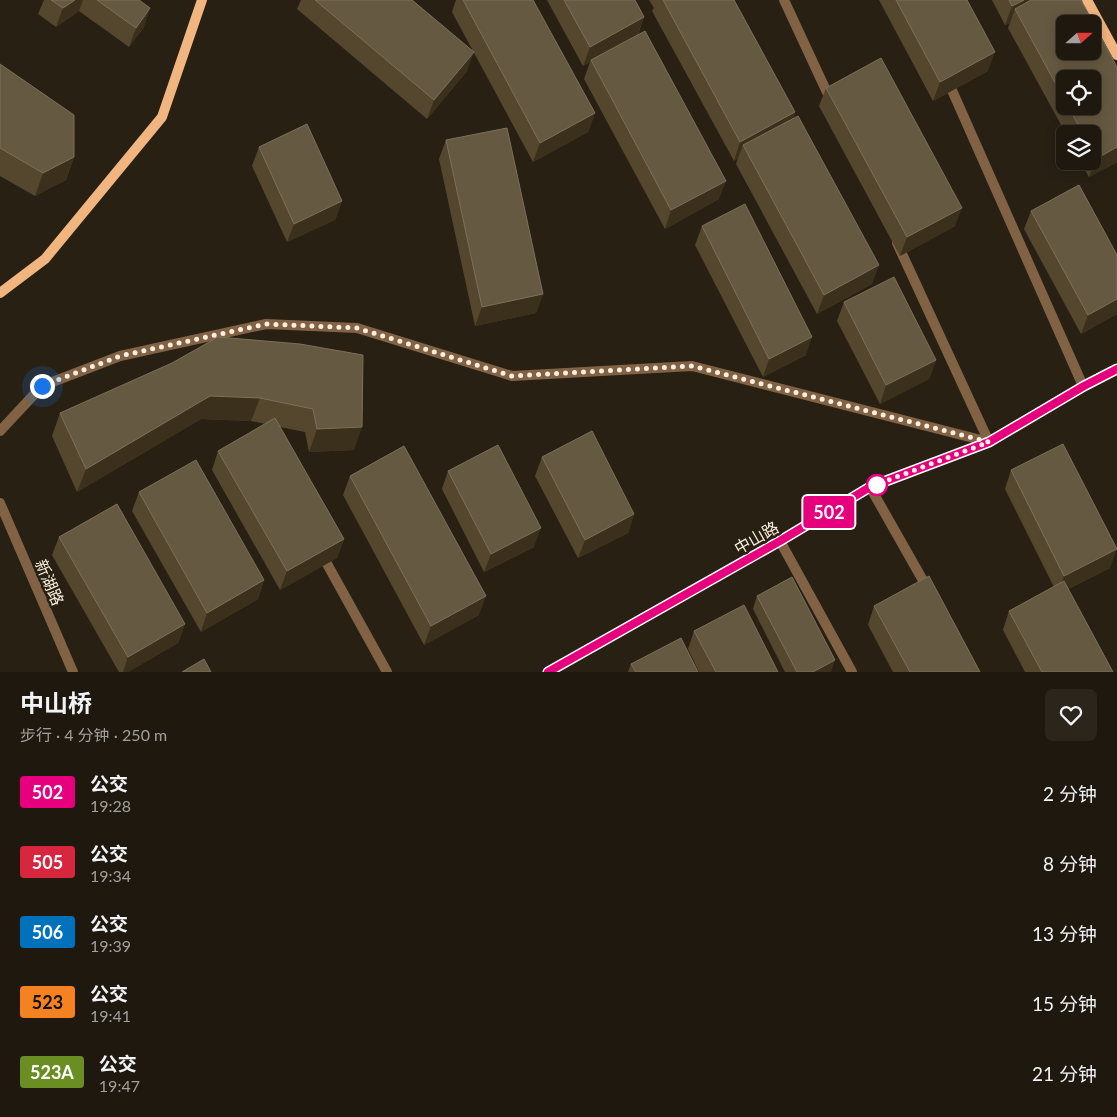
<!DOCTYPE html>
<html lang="zh">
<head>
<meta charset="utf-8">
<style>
	body { margin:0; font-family:Lato,"Noto Sans SC",sans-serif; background:#2b251c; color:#f1f3f6; height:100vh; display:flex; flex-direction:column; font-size:19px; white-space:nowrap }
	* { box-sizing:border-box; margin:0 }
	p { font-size:16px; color:#a1a09e }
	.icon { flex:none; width:28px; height:28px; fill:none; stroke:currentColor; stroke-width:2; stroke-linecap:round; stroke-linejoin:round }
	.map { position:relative; height:672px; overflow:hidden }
	.panel { display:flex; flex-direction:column; background:#1e180e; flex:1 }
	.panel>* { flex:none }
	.badge { padding:0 10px; border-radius:4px; font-size:18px; line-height:32px }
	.needle { width:32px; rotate:69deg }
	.fabs { position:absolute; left:1056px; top:15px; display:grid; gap:10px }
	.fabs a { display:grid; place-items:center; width:45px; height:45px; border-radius:8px; background:#1e180e; box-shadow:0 2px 12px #0003,0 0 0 1px #3c372e; font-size:25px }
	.you { position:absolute; width:25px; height:25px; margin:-12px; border:4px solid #fff; border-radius:50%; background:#1a73e8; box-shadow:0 0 0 8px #1a73e833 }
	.map>.badge { position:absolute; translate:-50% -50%; box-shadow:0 0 0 2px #fff }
	.round { display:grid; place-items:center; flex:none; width:52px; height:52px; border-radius:8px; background:#2b251c }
	.head { display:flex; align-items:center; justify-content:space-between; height:85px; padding:0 20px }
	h1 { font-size:24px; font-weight:700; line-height:38px }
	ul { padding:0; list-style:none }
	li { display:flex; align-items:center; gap:15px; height:70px; padding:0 20px }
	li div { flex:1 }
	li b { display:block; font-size:19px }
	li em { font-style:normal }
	li .badge { min-width:55px; font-weight:700; text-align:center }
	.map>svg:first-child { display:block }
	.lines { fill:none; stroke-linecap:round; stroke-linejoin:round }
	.street { stroke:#816244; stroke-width:10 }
	.secondary { stroke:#f1b57f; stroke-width:10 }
	.wall { fill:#54472e; fill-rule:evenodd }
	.shaded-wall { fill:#3b301b }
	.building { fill:#665941; stroke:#7d705a; fill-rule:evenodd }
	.line-casing { stroke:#fff; stroke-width:11 }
	.line { stroke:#e6007e; stroke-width:8 }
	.walk { stroke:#fbeede; stroke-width:5; stroke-dasharray:0 9 }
	.stop-dot { fill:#fff; stroke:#e6007e; stroke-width:2.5 }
	.labels { text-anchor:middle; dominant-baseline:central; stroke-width:5; stroke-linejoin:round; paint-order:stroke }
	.street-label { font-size:16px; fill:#fbeede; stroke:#282013 }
</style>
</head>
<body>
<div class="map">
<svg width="1117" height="672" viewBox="0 0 1117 672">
	<rect width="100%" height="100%" fill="#282013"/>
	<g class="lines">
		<!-- street -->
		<g class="street">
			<polyline points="784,0 831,101"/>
			<polyline points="947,79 1083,386"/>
			<polyline points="897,243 989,442"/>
			<polyline points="0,431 42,386 120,356 266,324 357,328 512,376 692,366 989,442"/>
			<polyline points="870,487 929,591"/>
			<polyline points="0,503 73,672"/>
			<polyline points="780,541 852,672"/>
			<polyline points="321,553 387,672"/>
			<polyline points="548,672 780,541 870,487 989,442 1083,386 1117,369"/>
		</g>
		<!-- secondary -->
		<g class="secondary">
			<polyline points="1087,0 1117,55"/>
			<polyline points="0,293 45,259 162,117 202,0"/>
		</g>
	</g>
	<!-- wall -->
	<g class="wall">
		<polygon points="44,0 139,0 144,27 129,47 79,11 56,27 38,14"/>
		<polygon points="301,0 412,0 467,71 427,119 297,9"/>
		<polygon points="456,0 533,0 595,113 588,132 533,162 452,12"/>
		<polygon points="547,0 635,0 644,17 638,35 719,199 665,229 584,79 590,62 583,66"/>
		<polygon points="649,0 734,0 795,112 793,118 872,284 817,314 736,164 738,158 734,161 652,11 654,8"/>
		<polygon points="879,0 967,0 988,71 933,101"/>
		<path d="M992,0H1081L1117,162L1089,177L1080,161H1092V134H1066L1008,28L1010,23L1005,25ZM1065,79L1092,106H1065Z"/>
		<polygon points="0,64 74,157 66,180 35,196 0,176"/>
		<polygon points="826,88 955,226 900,256 819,106"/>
		<polygon points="446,140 543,294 536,313 475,326 439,159"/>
		<polygon points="259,147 342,201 335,220 287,242 252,166"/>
		<polygon points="1031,211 1117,255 1117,314 1081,334 1024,229"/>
		<polygon points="702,226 806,355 763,377 695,245"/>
		<polygon points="844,302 936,360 929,379 880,404 837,321"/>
		<polygon points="300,344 354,450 309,452 305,432 280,427 344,539 337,558 280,590 212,470 218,451 266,424 251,421 201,419 77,492 52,436 60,413"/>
		<polygon points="542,457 634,514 628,533 578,558 535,476"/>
		<polygon points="1011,470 1110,568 1068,589 1113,672 1025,672 1003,630 1009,611 1054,587 1005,489"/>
		<polygon points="448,471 534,547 484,572 442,489"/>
		<polygon points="350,476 479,615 424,645 343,495"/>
		<polygon points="139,492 264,580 258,599 201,632 132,511"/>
		<polygon points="59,537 185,624 178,643 128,672 119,672 52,555"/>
		<polygon points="757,596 831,672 785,672 753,609"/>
		<polygon points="874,606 980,672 893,672 868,625"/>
		<polygon points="694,631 778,672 699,672 688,649"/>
		<polygon points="631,664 698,672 628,672"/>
	</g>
	<!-- shaded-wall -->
	<g class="shaded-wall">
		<polygon points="75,0 83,0 79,11 56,27 63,8"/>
		<polygon points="1024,0 1052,0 1015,9 1010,23 1005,25 1012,6"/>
		<polygon points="150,8 144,27 129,47 136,28"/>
		<polygon points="644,17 637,36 591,60 590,62 583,66 590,47"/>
		<polygon points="474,52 467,71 427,119 434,100"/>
		<polygon points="995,52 988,71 933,101 940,82"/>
		<polygon points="795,112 788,131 743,145 738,158 734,161 740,142"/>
		<polygon points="595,113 588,132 533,162 540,143"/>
		<polygon points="1117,147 1117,162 1089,177 1096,159"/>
		<polygon points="74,157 66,180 35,196 43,173"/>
		<polygon points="726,181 719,199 665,229 671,210"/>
		<polygon points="342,201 335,220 287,242 294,224"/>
		<polygon points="962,208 955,226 900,256 907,237"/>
		<polygon points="879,265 872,284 817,314 824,295"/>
		<polygon points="543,294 536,313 475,326 482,307"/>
		<polygon points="1117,299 1117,314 1081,334 1088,315"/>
		<polygon points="812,337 806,355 763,377 769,359"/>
		<polygon points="936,360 929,379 880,404 886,385"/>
		<polygon points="210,396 260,398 251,421 201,419 77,492 86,469"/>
		<polygon points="362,427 354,450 309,452 317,429"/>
		<polygon points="634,514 628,533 578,558 585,540"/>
		<polygon points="541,528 534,547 484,572 491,554"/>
		<polygon points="344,539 337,558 280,590 287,571"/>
		<polygon points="1117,549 1110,568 1057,594 1064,576"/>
		<polygon points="264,580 258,599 201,632 207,613"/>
		<polygon points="486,596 479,615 424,645 431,626"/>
		<polygon points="185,624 178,643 128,672 123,672 128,657"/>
		<polygon points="835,660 831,672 813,672"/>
	</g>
	<!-- building -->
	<g class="building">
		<polygon points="51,0 75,0 63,8"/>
		<polygon points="97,0 139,0 150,8 136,28"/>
		<polygon points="315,0 412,0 474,52 434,100"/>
		<polygon points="463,0 533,0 595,113 540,143"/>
		<polygon points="564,0 635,0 644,17 590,47"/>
		<polygon points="663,0 734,0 795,112 740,142"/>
		<polygon points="896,0 967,0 995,52 940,82"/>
		<polygon points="1009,0 1024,0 1012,6"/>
		<path d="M1031,0H1081L1117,67V147L1096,159L1092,152V134H1083L1068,106H1092V79H1065V101L1015,9ZM1065,24H1092V51H1065Z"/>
		<polygon points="645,31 726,181 671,210 591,60"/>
		<polygon points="881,58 962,208 907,237 826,88"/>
		<polygon points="0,64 74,115 74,157 43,173 0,148"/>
		<polygon points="798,116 879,265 824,295 743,145"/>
		<polygon points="307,124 342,201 294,224 259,147"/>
		<polygon points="507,128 543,294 482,307 446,140"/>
		<polygon points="1079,185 1117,255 1117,299 1088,315 1031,211"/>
		<polygon points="745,204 812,337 769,359 702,226"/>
		<polygon points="894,277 936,360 886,385 844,302"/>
		<polygon points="218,337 300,344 363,355 362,427 317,429 313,409 260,398 210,396 86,469 60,413 172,363"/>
		<polygon points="275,418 344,539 287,571 218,451"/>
		<polygon points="592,431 634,514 585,540 542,457"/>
		<polygon points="1063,444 1117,549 1064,576 1011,470"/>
		<polygon points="498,445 541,528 491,554 448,471"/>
		<polygon points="404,446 486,596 431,626 350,476"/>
		<polygon points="196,460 264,580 207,613 139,492"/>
		<polygon points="117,504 185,624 128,657 59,537"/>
		<polygon points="929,576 980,672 910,672 874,606"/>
		<polygon points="792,577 835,660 813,672 797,672 757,596"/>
		<polygon points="1064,581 1113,672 1042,672 1009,611"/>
		<polygon points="744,605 778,672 716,672 694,631"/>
		<polygon points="681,638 698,672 636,672 631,664"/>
		<polygon points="204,659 211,672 182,672"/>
	</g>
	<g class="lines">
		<!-- line casing -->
		<g class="line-casing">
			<polyline id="line" points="548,672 780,541 870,487 989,442 1084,386 1117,369"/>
		</g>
		<!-- line -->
		<use href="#line" class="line"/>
		<!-- walk -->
		<polyline class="walk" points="42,386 120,356 266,324 357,328 512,376 692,366 989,442 870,487 877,485"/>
	</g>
	<!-- markers -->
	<circle class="stop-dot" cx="877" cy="485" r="10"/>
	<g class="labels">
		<!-- street labels -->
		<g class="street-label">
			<text transform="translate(756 537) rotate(-30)">中山路</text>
			<text transform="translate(50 582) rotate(67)">新湖路</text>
		</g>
	</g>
</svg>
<div class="fabs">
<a><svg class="needle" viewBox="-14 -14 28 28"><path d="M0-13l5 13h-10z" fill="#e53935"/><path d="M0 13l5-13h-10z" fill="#a1a09e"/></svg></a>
<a><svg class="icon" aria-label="locate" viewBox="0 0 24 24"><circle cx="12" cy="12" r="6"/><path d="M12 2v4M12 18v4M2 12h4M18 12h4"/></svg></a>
<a><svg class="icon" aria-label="layers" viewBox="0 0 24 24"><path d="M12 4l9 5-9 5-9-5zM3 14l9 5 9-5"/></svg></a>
</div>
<div class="you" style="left:42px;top:386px"></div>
<b class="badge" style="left:829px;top:512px;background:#e6007e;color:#fff">502</b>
</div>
<section class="panel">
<div class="head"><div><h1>中山桥</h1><p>步行 · 4 分钟 · 250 m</p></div><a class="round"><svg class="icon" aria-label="heart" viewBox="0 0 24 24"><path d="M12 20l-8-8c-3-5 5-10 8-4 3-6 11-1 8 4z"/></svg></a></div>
<ul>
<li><span class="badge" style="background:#e6007e;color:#fff">502</span><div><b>公交</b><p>19:28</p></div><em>2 分钟</em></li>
<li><span class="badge" style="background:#d7263d;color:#fff">505</span><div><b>公交</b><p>19:34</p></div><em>8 分钟</em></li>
<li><span class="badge" style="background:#0072bc;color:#fff">506</span><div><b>公交</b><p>19:39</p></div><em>13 分钟</em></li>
<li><span class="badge" style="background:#f58220;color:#111">523</span><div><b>公交</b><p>19:41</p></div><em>15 分钟</em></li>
<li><span class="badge" style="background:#6b8e23;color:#fff">523A</span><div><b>公交</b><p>19:47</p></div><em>21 分钟</em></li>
</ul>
</section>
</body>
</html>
